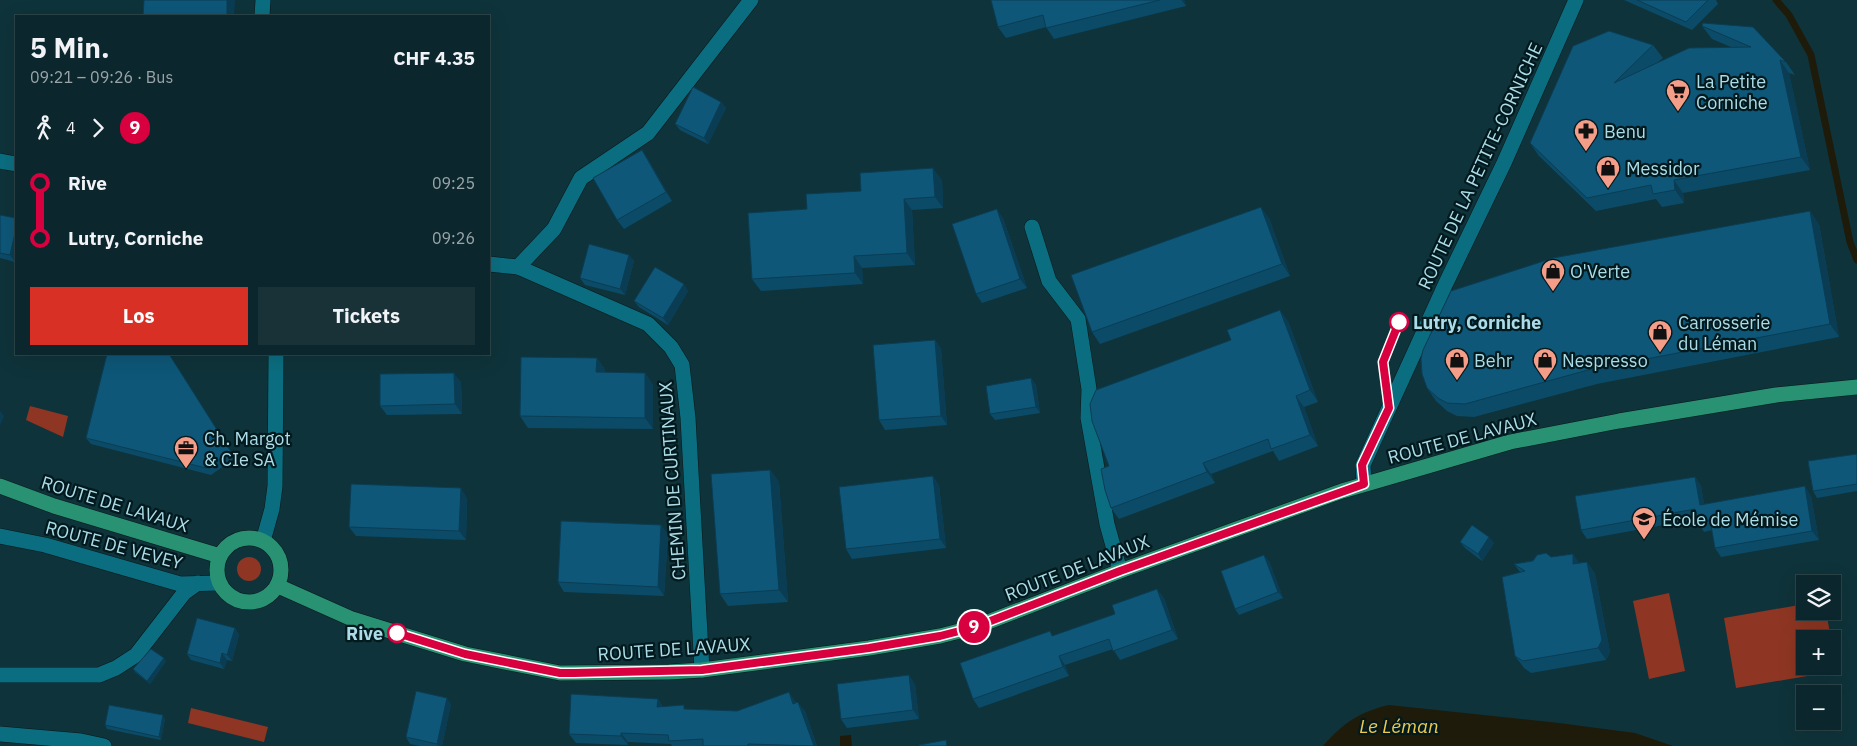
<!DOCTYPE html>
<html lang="de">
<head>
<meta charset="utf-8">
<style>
	body { margin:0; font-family:"IBM Plex Sans",sans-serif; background:#193238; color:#f1f3f6; height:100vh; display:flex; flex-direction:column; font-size:19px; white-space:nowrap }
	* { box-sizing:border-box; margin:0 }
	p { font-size:16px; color:#9aa5a9 }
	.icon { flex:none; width:28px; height:28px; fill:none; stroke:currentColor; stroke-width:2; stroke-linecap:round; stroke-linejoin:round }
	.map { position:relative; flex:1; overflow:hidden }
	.details { position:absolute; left:15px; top:15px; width:475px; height:340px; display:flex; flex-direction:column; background:#0b262c; border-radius:0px; box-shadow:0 5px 20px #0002,0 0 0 1px #2b4348 }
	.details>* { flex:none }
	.badge { padding:0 10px; border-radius:16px; font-size:18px; line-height:32px }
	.tools { position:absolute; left:1796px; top:575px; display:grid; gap:10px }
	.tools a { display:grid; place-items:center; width:45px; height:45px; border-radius:0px; background:#0b262c; box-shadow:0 5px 20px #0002,0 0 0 1px #2b4348; font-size:25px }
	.map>.badge { position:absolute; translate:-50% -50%; box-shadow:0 0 0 2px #fff }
	.legs { display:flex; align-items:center; gap:8px; height:55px; padding:0 15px; font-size:16px }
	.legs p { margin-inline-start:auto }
	.head { display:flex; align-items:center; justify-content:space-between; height:85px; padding:0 15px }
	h1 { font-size:28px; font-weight:700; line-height:38px }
	.primary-button { display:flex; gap:10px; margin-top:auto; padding:10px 15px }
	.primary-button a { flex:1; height:58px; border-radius:0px; background:#d93025; color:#fff; font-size:20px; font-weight:700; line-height:58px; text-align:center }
	.primary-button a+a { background:#193238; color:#f1f3f6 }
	ul { padding:0 15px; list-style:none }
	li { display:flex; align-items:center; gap:18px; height:55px; font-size:19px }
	li i { display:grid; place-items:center; width:8px; height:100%; margin:0 6px; background:currentColor }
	li i::after { content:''; width:12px; height:12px; margin:-6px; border:4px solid; border-radius:50%; background:#0b262c }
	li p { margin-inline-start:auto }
	li:first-child i { background:linear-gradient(#0000 50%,currentColor 0) }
	li:last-child i { background:linear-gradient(currentColor 50%,#0000 0) }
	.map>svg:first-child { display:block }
	.green { fill:#8e3623 }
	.water { fill:#1f1b0a }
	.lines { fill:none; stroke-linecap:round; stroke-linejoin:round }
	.stream { stroke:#1f1b0a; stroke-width:7 }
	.minor-casing { stroke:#09181b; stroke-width:16 }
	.major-casing { stroke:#09181b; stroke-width:16 }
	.minor { stroke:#0b6e80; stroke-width:15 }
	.major { stroke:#289273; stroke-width:15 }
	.wall { fill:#0c4b67 }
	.shaded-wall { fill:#0a3d54 }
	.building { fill:#0e5778; stroke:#0a3d54 }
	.line-1-casing { stroke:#fff; stroke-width:11 }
	.line-1 { stroke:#d8003f; stroke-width:8 }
	.stop-1-dot { fill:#fff; stroke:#d8003f; stroke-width:2.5 }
	.labels { text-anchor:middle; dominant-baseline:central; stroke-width:4.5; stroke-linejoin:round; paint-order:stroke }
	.poi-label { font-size:18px; fill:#abdce7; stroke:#02191e; text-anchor:start }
	.street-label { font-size:18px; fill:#abdce7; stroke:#02191e }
	.stop-label { font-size:18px; font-weight:bold; fill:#abdce7; stroke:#02191e; text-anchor:start }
	.water-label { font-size:19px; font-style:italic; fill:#ebca4e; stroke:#02191e }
</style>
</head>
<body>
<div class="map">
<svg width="1857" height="746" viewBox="0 0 1857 746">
	<rect width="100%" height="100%" fill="#0f333a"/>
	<!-- green -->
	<g class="green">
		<polygon points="30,406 68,416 63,437 26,420"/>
		<circle cx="249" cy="569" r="12"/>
		<polygon points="1669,593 1685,671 1649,679 1633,601"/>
		<polygon points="1805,604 1805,611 1826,611 1831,639 1805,639 1805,666 1832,666 1833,647 1837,671 1736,688 1724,618"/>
		<polygon points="191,708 268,727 264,742 188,723"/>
	</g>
	<!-- water -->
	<g class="water">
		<path d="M1389,705L1559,723L1635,733L1673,746H1323C1343,723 1359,712 1389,705Z"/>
		<polygon points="851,735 852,746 840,746 840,736"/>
	</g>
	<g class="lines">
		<!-- stream -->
		<polyline class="stream" points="1776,0 1789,15 1811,55 1850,242 1857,260"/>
		<!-- minor casing -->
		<g class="minor-casing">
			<g id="minor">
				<polyline points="262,16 263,0"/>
				<polyline points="0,161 16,164"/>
				<polyline points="1032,227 1049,281 1078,319 1089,389 1088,418 1107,524 1120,571"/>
				<polyline points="489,264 518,267 554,229 581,178 648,133 751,0"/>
				<polyline points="518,267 648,324 671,347 682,365 688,418 702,670"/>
				<polyline points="1364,484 1363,465 1446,283 1504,163 1576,0"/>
				<polyline points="0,536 45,545 180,584 219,583"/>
				<polyline points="263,541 272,509 275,486 276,354"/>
				<polyline points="0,675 99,675 116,668 136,655 184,593 198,583"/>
				<polyline points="0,734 81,741 104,746"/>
			</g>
		</g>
		<!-- major casing -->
		<g class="major-casing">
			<g id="major">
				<polyline points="0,486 54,506 220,556"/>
				<circle cx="249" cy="570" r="32"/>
				<polyline points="278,586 352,619 397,633 465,654 560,673 669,672 702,670 869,648 940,636 975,627 1120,571 1342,491 1510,442 1619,421 1776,395 1857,387"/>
			</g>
		</g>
		<!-- minor -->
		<use href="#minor" class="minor"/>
		<!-- major -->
		<use href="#major" class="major"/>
	</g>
	<!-- wall -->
	<g class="wall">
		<polygon points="991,0 1184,0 1186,6 1054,39 1046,27 1006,38 998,27"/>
		<polygon points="1624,0 1716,0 1718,4 1692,30"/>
		<polygon points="1702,26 1786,62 1795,75 1789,73 1810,170 1683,193 1684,203 1662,207 1656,199 1596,211 1539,156 1530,143 1653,45 1663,58 1658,62 1731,47 1712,39"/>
		<polygon points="721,102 726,108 708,144 680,130 675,124"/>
		<polygon points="648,159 672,201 624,229 617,220"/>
		<polygon points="942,180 943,208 912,210 915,265 862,268 863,284 761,291 752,279 861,191"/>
		<polygon points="0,215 15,262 0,258"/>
		<polygon points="1003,218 1027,288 982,303 976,294"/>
		<polygon points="1269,218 1290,276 1100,344 1092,332"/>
		<polygon points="1819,224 1839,337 1597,384 1474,417 1457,416 1447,411 1436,401 1427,388"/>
		<polygon points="629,255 634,261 625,295 585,285 580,278"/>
		<polygon points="688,291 668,325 639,307 634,301"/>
		<polygon points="1288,321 1318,402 1304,407 1318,446 1279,461 1273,451 1211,474 1215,483 1119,519 1111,508 1109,466"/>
		<polygon points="935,340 941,349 947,425 885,430 879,420"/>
		<polygon points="169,354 235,458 211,475 91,444 86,438"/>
		<polygon points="597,358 605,370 605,373 645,373 653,385 653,429 528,428 520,416"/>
		<polygon points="1031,378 1036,385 1040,413 995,420 990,414"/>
		<polygon points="461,382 462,414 387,415 380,406"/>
		<polygon points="1857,454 1857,491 1817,498 1813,491"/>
		<polygon points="770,470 779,482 788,602 728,606 720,594"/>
		<polygon points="1695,477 1701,486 1704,504 1811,496 1819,540 1721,557 1715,548 1712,530 1704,532 1698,522 1697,519 1587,539 1581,530"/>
		<polygon points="939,485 946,548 852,559 846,549"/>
		<polygon points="467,498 466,540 356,536 349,527"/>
		<polygon points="661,525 668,535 664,596 564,592 558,582"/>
		<polygon points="1460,542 1494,543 1482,561 1465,548"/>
		<polygon points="1551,557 1579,563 1587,562 1595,574 1610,652 1606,660 1531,673 1524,668 1515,656 1520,572 1514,564"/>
		<polygon points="1269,561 1283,598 1239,615 1235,609"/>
		<polygon points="1164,598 1178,639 1120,660 1113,649 1065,665 1069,676 979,708 973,699 1050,631 1053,636"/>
		<polygon points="235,628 239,635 232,661 227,660 224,669 191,660 187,654"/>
		<polygon points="166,661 150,684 135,672 133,669"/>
		<polygon points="915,684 919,719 847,728 841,719"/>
		<polygon points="658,699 663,707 687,709 737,711 795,701 796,703 805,711 817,746 672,746 671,744 628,742 628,745 576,743 569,734"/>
		<polygon points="451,704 442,746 420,746 410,744 406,737"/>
		<polygon points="165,719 161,740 107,729 105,725"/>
	</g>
	<!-- shaded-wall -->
	<g class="shaded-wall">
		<polygon points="227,0 235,0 234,16 227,16"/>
		<polygon points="1181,0 1184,0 1186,6"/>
		<polygon points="1780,60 1789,73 1810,170 1801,157"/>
		<polygon points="721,102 726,108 708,144 704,138"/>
		<polygon points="642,150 648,159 672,201 666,192"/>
		<polygon points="933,168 942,180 943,208 935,197"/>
		<polygon points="1674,180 1683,193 1684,203 1675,190"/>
		<polygon points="904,199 912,210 915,265 907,253"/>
		<polygon points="1261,207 1269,218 1290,276 1282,264"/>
		<polygon points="997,209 1003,218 1027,288 1020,279"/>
		<polygon points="1810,211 1819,224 1839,337 1830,324"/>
		<polygon points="16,229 16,255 15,262 10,255"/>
		<polygon points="629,255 634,261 625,295 620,289"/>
		<polygon points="854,256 862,268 863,284 855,273"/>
		<polygon points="684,284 688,291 668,325 663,318"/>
		<polygon points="1280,310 1288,321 1318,402 1310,390"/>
		<polygon points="935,340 941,349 947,425 941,416"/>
		<polygon points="597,358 605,370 605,384 596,372"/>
		<polygon points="454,373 461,382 462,414 455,404"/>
		<polygon points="645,373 653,385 653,429 645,418"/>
		<polygon points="1031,378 1036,385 1040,413 1036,407"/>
		<polygon points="1296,396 1304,407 1318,446 1310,435"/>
		<polygon points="0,411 4,416 0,426"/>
		<polygon points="1203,463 1211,474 1215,483 1207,472"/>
		<polygon points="770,470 779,482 788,602 779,590"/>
		<polygon points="933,476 939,485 946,548 940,539"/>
		<polygon points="1695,477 1701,486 1706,514 1700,505"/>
		<polygon points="1805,486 1811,496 1819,540 1812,531"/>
		<polygon points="461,488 467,498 466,540 459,531"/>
		<polygon points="661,525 668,535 664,596 658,587"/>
		<polygon points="1489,537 1494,543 1482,561 1478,554"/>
		<polygon points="1573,554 1581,565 1573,564"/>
		<polygon points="1264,555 1269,561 1283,598 1278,592"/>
		<polygon points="1587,562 1595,574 1610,652 1606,660 1598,648"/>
		<polygon points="1157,589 1164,598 1178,639 1172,630"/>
		<polygon points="235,628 239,635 232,661 227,655"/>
		<polygon points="222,653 227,660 224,669 220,663"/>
		<polygon points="1059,656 1065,665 1069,676 1063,667"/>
		<polygon points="164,658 166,661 150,684 147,681"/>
		<polygon points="909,675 915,684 919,719 913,710"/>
		<polygon points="789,692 795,701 799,713 793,704"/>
		<polygon points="447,698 451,704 442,746 438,746 437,744"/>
		<polygon points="658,699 664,708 657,707"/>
		<polygon points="798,702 805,711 817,746 814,746"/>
		<polygon points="163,715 165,719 161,740 159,737"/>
		<polygon points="621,733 628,742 628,745 621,736"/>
	</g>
	<!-- building -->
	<g class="building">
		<polygon points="144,0 227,0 227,16 143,16"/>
		<polygon points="991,0 1160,0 1046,28 1043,15 998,27"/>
		<polygon points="1637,0 1708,0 1686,22"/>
		<polygon points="1703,23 1753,27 1786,62 1780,60 1801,157 1674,180 1675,190 1653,194 1651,185 1587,198 1530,143 1573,46 1609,31 1653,45 1614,83 1689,48 1751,47 1702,26"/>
		<polygon points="693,87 721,102 704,138 675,124"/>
		<polygon points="642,150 666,192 617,220 593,178"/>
		<polygon points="933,168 935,197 904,199 907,253 854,256 855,273 752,279 748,213 807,209 806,194 861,191 860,173"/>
		<polygon points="1261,207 1282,264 1092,332 1071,275"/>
		<polygon points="997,209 1020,279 976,294 952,224"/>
		<polygon points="1810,211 1830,324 1588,370 1465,404 1447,403 1438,398 1427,388 1422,374 1421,359 1423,350 1451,291 1553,258"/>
		<polygon points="0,215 16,218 16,229 10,255 0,253"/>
		<polygon points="589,244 629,255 620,289 580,278"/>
		<polygon points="655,267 684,284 663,318 634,301"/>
		<polygon points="1280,310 1310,390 1296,396 1310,435 1271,449 1268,439 1203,463 1207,472 1111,508 1105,490 1101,469 1109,466 1092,421 1090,404 1096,390 1231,340 1227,330"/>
		<polygon points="935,340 941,416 879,420 873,345"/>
		<polygon points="107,354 169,354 231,452 206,468 86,438"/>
		<polygon points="521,357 597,358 596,372 645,373 645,418 520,416"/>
		<polygon points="454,373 455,404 380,406 380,374"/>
		<polygon points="1031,378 1036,407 990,414 986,386"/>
		<polygon points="1857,454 1857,484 1813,491 1808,461"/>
		<polygon points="770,470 779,590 720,594 711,474"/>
		<polygon points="933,476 940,539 846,549 839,487"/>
		<polygon points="1695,477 1700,505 1805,486 1812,531 1715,548 1710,520 1698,522 1695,509 1581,530 1575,496"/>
		<polygon points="351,484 461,488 459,531 349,527"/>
		<polygon points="561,521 661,525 658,587 558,582"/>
		<polygon points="1472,525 1489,537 1478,554 1460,542"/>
		<polygon points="1546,553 1551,557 1573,554 1573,564 1587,562 1602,640 1598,648 1523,661 1515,656 1502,577 1525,571 1514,564 1533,561 1537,555"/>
		<polygon points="1264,555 1278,592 1235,609 1221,571"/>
		<polygon points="1157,589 1172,630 1113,651 1109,639 1059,656 1063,667 973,699 960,663 1050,631 1052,636 1115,614 1112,605"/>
		<polygon points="197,618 235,628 227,655 222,653 220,663 187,654"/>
		<polygon points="151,649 164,658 147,681 133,669"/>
		<polygon points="909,675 913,710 841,719 837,684"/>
		<polygon points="416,691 447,698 437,744 406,737"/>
		<polygon points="789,692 793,704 798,702 814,746 748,744 748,746 703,746 703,739 669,741 668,735 621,733 621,736 569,734 571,694 658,699 657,707 684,705 684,709 737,711"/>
		<polygon points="109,705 163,715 159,737 105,725"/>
		<polygon points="946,740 947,746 919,746 919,745"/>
	</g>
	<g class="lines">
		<!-- line-1 casing -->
		<g class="line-1-casing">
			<polyline id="line-1" points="397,633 465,654 560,673 574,673 702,670 869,648 940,636 975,627 1120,571 1364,484 1362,465 1389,408 1383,362 1399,322"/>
		</g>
		<!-- line-1 -->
		<use href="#line-1" class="line-1"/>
	</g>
	<!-- icons -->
	<defs>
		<g id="supermarket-pin" transform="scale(1.25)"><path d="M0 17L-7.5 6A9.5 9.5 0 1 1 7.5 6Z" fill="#f49e89" stroke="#02191e"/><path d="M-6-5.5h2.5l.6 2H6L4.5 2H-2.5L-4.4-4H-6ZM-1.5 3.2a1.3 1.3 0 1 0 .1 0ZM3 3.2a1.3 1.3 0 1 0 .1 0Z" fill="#111"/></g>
		<g id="pharmacy-pin" transform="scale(1.25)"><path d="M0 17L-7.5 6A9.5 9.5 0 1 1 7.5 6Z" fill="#f49e89" stroke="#02191e"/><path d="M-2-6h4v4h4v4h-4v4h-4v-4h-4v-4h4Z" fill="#111"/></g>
		<g id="shop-pin" transform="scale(1.25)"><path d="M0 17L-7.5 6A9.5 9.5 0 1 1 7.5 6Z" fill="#f49e89" stroke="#02191e"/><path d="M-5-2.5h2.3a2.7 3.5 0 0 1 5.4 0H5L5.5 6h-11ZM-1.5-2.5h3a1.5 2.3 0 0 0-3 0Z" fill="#111"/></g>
		<g id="office-pin" transform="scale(1.25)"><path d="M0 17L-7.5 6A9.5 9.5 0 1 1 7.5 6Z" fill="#f49e89" stroke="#02191e"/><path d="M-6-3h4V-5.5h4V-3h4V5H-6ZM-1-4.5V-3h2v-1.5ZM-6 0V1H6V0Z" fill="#111"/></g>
		<g id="school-pin" transform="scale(1.25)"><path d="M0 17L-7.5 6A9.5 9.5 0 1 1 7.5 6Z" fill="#f49e89" stroke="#02191e"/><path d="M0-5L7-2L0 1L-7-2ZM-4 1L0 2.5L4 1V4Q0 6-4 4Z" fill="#111"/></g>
	</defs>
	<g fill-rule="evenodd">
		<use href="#supermarket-pin" x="1678" y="91"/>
		<use href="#pharmacy-pin" x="1586" y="131"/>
		<use href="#shop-pin" x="1608" y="168"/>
		<use href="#shop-pin" x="1553" y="271"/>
		<use href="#shop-pin" x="1660" y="332"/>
		<use href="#shop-pin" x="1457" y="360"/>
		<use href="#shop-pin" x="1545" y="360"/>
		<use href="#office-pin" x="186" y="448"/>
		<use href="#school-pin" x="1644" y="519"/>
	</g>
	<!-- markers -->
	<g class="stop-1-dot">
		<circle cx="1399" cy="322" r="9"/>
		<circle cx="397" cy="633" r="9"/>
	</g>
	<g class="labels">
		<!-- poi labels -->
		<g class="poi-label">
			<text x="1696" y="81">La Petite<tspan x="1696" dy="21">Corniche</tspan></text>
			<text x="1604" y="131">Benu</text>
			<text x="1626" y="168">Messidor</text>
			<text x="1570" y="271">O'Verte</text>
			<text x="1678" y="322">Carrosserie<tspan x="1678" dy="21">du Léman</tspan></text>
			<text x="1474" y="360">Behr</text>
			<text x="1562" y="360">Nespresso</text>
			<text x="204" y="438">Ch. Margot<tspan x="204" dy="21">&amp; CIe SA</tspan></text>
			<text x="1662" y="519">École de Mémise</text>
		</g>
		<!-- street labels -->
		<g class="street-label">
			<text transform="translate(1480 166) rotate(-65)">ROUTE DE LA PETITE-CORNICHE</text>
			<text transform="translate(1462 438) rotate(-15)">ROUTE DE LAVAUX</text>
			<text transform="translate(672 481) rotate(-94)">CHEMIN DE CURTINAUX</text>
			<text transform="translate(115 504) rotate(17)">ROUTE DE LAVAUX</text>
			<text transform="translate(114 545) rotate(15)">ROUTE DE VEVEY</text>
			<text transform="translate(1077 568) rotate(-21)">ROUTE DE LAVAUX</text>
			<text transform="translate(674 649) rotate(-4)">ROUTE DE LAVAUX</text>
		</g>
		<!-- stop labels -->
		<g class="stop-label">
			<text x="1413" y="322">Lutry, Corniche</text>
			<text x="383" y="633" text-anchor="end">Rive</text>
		</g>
		<!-- water labels -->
		<g class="water-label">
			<text x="1399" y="726">Le Léman</text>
		</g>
	</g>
</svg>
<div class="tools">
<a><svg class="icon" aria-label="layers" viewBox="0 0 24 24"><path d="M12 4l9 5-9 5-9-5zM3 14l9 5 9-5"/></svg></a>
<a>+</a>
<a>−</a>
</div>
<b class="badge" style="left:974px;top:627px;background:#d8003f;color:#fff">9</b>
<section class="details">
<div class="head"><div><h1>5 Min.</h1><p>09:21 – 09:26 · Bus</p></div><b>CHF 4.35</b></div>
<div class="legs"><svg class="icon" aria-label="walk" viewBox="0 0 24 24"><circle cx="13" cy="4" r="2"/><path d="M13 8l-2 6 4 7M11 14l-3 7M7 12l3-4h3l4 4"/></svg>4<svg class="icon" aria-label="forward" viewBox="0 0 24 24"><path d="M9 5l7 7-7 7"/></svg><b class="badge" style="background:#d8003f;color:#fff">9</b></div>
<ul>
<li><i style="color:#d8003f"></i><b>Rive</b><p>09:25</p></li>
<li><i style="color:#d8003f"></i><b>Lutry, Corniche</b><p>09:26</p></li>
</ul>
<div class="primary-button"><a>Los</a><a>Tickets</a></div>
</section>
</div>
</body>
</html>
